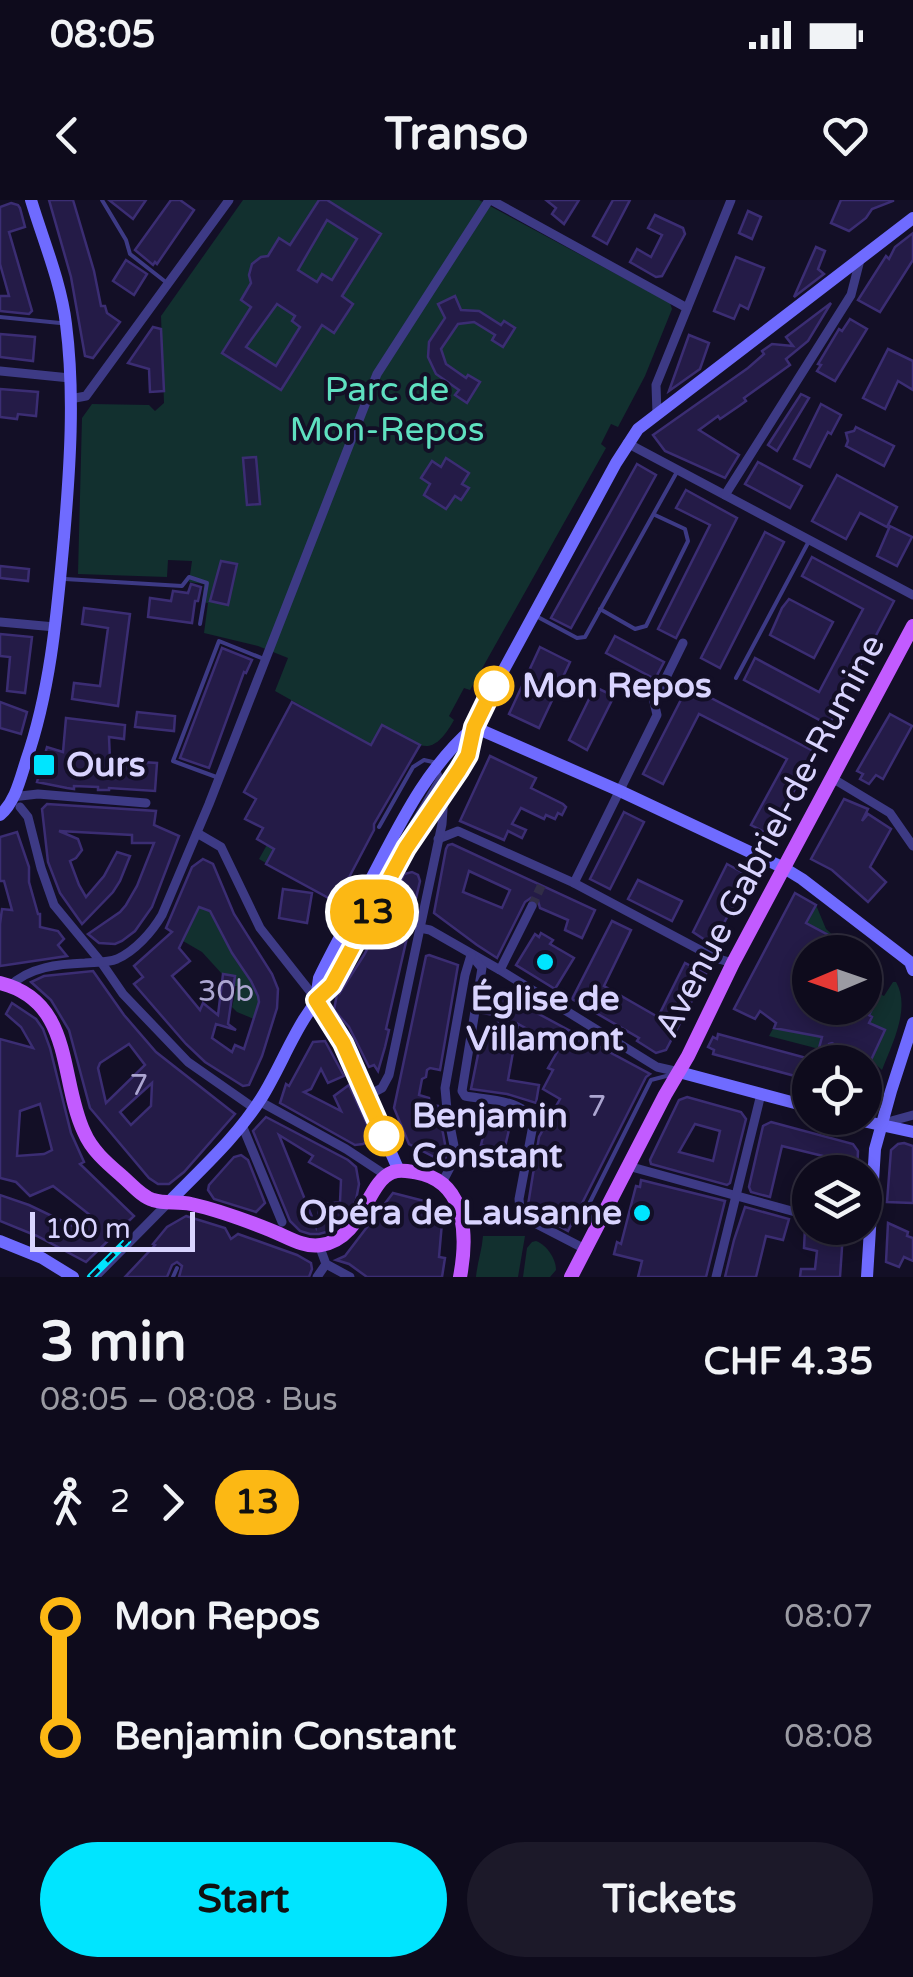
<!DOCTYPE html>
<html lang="en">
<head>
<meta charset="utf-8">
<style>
	body { margin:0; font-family:"Varela Round",sans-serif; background:#1c1929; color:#f1f3f6; height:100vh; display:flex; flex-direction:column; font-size:38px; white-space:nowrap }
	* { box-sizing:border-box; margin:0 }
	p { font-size:32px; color:#9b9ba3 }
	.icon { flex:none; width:55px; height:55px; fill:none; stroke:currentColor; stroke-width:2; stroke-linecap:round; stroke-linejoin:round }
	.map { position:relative; height:1077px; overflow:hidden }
	.side { display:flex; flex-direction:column; background:#0e0b1c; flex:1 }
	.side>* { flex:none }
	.badge { padding:0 20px; border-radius:32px; font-size:35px; line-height:65px }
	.needle { width:65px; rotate:268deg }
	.buttons { position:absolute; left:792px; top:735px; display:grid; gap:20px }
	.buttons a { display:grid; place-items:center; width:90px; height:90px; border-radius:50%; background:#0e0b1c; box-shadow:0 5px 15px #0003,0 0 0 2px #2e2b3b; font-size:50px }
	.scale { position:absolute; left:30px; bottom:25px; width:165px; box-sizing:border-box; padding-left:10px; border:5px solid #d9d4ff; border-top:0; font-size:28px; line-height:35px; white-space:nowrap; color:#d9d4ff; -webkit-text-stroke:8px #130f26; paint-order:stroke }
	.map>.badge { position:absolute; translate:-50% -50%; box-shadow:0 0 0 5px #fff }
	.legs { display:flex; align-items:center; gap:15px; height:110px; padding:0 40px; font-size:32px }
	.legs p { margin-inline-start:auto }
	.overview { display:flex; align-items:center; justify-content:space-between; height:170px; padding:0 40px }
	h1 { font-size:55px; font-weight:700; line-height:75px }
	.action { display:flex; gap:20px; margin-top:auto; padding:20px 40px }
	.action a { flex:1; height:115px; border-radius:60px; background:#00e5ff; color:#111; font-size:40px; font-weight:700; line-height:115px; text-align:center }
	.action a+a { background:#1c1929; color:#f1f3f6 }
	ul { padding:0 40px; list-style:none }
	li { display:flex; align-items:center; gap:35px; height:120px; font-size:38px }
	li i { display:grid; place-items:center; width:15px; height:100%; margin:0 12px; background:currentColor }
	li i::after { content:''; width:25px; height:25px; margin:-12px; border:8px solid; border-radius:50%; background:#0e0b1c }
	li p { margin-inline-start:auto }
	li:first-child i { background:linear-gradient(#0000 50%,currentColor 0) }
	li:last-child i { background:linear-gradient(currentColor 50%,#0000 0) }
	.status { display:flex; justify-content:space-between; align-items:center; height:70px; padding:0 50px; background:#0e0b1c; direction:ltr }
	.status svg { height:28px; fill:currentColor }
	header { display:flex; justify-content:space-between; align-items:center; height:130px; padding:0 40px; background:#0e0b1c; font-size:45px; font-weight:700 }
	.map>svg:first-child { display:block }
	.green { fill:#12302f }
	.building { fill:#241b47; stroke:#3b2d73; stroke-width:2.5; fill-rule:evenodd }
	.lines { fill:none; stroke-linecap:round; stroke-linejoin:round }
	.street-tunnel { stroke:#312d47; stroke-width:9; stroke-dasharray:9 4.5; stroke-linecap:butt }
	.lane { stroke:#3d3a85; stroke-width:4 }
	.street { stroke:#3d3a85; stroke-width:9 }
	.secondary { stroke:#6f6bff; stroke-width:12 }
	.primary { stroke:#c25bff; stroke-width:14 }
	.rail-casing { stroke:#00e5ff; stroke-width:8 }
	.rail { stroke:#130f26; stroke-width:4; stroke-dasharray:11; stroke-linecap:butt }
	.line-1-casing { stroke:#fff; stroke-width:22 }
	.line-1 { stroke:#fcb814; stroke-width:15 }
	.stop-1-dot { fill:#fff; stroke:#fcb814; stroke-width:5 }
	.poi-dot { fill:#00e5ff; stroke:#130f26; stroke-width:4 }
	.labels { text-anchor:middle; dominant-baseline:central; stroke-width:8; stroke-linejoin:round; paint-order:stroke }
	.number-label { font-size:30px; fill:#aca6d1 }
	.park-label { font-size:35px; fill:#5fe0c0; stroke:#130f26 }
	.stop-label { font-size:35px; font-weight:bold; fill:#d9d4ff; stroke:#130f26; text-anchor:start }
	.poi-label { font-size:35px; font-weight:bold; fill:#d9d4ff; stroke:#130f26; text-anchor:start }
	.street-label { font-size:35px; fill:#d9d4ff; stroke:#130f26 }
</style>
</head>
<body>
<div class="status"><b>08:05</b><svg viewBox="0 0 49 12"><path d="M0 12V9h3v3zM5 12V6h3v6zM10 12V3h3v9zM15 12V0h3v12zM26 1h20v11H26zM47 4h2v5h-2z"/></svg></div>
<header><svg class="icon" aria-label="back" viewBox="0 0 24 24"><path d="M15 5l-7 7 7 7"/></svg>Transo<svg class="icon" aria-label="heart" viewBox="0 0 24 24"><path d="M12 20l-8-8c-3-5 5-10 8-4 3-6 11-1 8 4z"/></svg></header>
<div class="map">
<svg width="913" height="1077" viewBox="0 0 913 1077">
	<rect width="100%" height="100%" fill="#130f26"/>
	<!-- green -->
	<g class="green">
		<path d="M243,0H479L670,103L672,109L645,176L618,227L611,224L601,244L606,248L470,490L464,488L449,516L454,520C429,565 417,541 382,526L331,686L325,697L259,659L291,602L373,546L275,491L288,458L258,446L204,433L208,403L202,402L204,384L189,382L192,361L168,360L167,377L78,374L82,218L92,204L149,205L155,211L164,203L161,116Z"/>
		<polygon points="202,696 232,753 257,790 259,802 254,819 237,812 232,807 237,786 233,786 202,752 183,741"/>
		<path d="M816,705L826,729L836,738L838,736L847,744L844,750L848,752H810V808H865V787L884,796L893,782H896C911,808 892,844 882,870L871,860L856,856L854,858L769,836L777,821L796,741Z"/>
		<path d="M483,1036H525L518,1077H476C477,1064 482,1050 483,1036Z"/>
		<path d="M536,1041C547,1045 556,1059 556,1070L550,1077H523L527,1048L532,1042Z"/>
	</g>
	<!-- building -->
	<g class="building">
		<polygon points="49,0 73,0 94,71 101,106 105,106 107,113 120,122 93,158 85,156 71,77"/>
		<polygon points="109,0 146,0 133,19"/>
		<polygon points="171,0 180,0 194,10 157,64 155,62 153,65 135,50"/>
		<path d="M319,0H327L381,34L342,96L353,104L334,133L322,125L281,190L222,153L251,107L241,100L251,83L249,75L252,64L261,57L268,56L279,38L290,45ZM327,20L357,39L332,80L322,74L317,82L298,70ZM277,104L295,116L292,121L300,127L276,166L246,147Z"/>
		<polygon points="546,0 579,0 564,24 552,14 556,8"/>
		<polygon points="613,0 630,0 607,44 593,36"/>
		<polygon points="841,0 893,0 893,1 872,9 866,18 849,31 831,23"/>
		<polygon points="11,3 18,5 20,8 25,27 9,32 32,111 29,114 0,111 0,96 9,96 0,64 0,7"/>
		<polygon points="748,11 761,17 752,39 739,33"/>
		<polygon points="655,15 683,28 685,34 662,76 656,77 630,62 637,49 651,57 662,35 648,28"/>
		<polygon points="913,33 913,60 880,112 858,100 886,56 889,59 895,47"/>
		<polygon points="816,47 825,51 818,69 824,74 794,97"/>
		<polygon points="736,57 764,68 748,109 740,105 734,119 714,111"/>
		<polygon points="126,60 147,74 134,95 113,81"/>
		<polygon points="455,96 461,110 479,111 501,125 504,121 515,128 503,147 492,140 495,135 474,122 458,124 441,149 446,164 466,178 468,175 480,182 467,203 455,195 459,190 436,174 428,157 429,142 445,118 438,104"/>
		<polygon points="831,103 808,141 786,159 790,165 744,198 746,201 739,206 720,219 718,216 699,230 739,255 725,278 665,251 653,235 748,168 764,154 762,151 772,144 793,146 786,137"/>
		<polygon points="850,119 867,129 835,181 817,171 821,165 818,164 839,129 842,131"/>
		<polygon points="153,127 161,129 164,191 150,192 149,169 128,163"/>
		<polygon points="0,134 35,137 33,161 0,157"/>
		<polygon points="689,135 709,143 700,169 669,191"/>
		<polygon points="888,149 913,161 913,190 898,181 885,209 863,198"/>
		<polygon points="0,189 38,192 36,216 18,214 17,219 0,217"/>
		<polygon points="801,194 809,198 777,251 768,245"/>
		<polygon points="821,204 841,215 831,234 828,232 810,267 794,259"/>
		<polygon points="856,227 894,246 884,266 846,246 848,241 846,233 854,231"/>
		<polygon points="256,257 260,304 247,305 243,258"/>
		<polygon points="446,258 469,273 462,284 469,288 461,300 455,296 446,309 424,295 430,284 421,278 432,261 441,267"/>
		<polygon points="758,262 802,286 790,308 745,284"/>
		<polygon points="637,264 656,275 571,428 551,418"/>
		<polygon points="837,275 897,307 887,327 860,313 846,339 812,321"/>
		<polygon points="686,290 737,318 676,438 658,429 710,325 676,308"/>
		<polygon points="890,326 912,337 897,366 877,356"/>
		<polygon points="765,332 784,342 720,468 701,458"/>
		<polygon points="812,357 894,401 829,525 744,480 755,458 819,492 863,409 802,376"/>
		<polygon points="221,361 237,364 228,405 210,401"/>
		<polygon points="0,366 29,369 28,381 0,378"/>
		<polygon points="191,384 201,387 198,401 195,401 192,423 148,417 150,398 171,401 173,391 188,393"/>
		<polygon points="789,399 833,422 814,458 770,435 782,408"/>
		<polygon points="84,408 130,414 118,506 72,499 74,483 100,486 108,428 82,424"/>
		<polygon points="0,434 32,437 25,493 7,491 10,457 0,456"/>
		<polygon points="615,436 664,462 655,479 606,453"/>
		<polygon points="540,447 570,462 539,528 509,514"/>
		<polygon points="222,448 252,460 246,473 244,472 209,568 180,558"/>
		<polygon points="688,486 815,552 770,635 751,625 787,559 699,514 663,584 643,574"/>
		<polygon points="595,487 614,496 587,550 569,540"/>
		<polygon points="0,502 27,512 21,534 0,528"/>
		<polygon points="292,502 371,545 382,525 420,545 374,624 374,630 336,702 266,664 274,649 257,639 263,628 245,619 256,599 244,592"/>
		<polygon points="137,512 175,516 174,531 135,527"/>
		<polygon points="890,514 912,526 883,579 876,575 869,584 860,579 863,574 857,571"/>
		<polygon points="66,518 125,525 124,539 109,537 110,560 157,563 155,591 109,588 109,590 98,590 98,587 74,586 74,589 67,588 37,582 47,547 63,552"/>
		<polygon points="490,556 536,578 531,588 563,604 566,607 562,615 558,613 555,619 546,615 544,619 521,608 512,624 526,630 522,638 508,631 504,640 460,621"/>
		<polygon points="844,599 868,609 862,621 868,614 891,629 870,667 886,682 868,702 832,670 811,659"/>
		<polygon points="47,604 156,611 154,625 179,636 152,707 135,731 122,741 115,744 99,743 88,734 120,712 126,705 137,686 154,643 132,643 132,635 59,631 78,639 82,650 76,658 70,661 79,685 86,697 104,676 117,652 130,656 120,681 113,692 82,724 60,693 48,662 42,609"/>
		<polygon points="624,612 644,622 610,689 590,679"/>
		<polygon points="17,632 29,667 29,682 38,714 40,714 40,727 58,731 64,739 58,745 67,756 0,766 0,724 2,709 12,710 4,681 0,681 0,637"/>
		<path d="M452,644L595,710L582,738L565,730L568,720L540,708L538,701L531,698L525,702L497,758L477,745L434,713L446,649L448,645ZM469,671L510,690L502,708L463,692Z"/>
		<path d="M203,659L213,664L234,714L272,774L278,789L277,808L262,856L249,885L243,886L205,862L186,844L134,784L143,777L134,766L172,732L166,728L192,667ZM199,707L210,711L232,753L251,781L258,796L259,802L244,849L235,845L232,852L212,838L216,824L236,830L228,824L235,776L223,774L218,815L203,803L200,810L172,776L190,761L179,748Z"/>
		<polygon points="727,664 749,676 717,736 715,735 711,744 693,732"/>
		<polygon points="412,672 418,675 420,681 386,829 389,830 385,847 378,871 374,865 369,867 349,827 334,810 337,794 339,794 364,755 390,706 404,674"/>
		<polygon points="638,680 682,701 672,721 628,699"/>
		<polygon points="283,689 312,693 307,723 279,718"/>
		<polygon points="795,693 816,705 806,723 836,739 838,736 847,744 843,752 810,752 810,808 865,808 865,787 880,794 869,815 872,817 869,823 885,830 871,860 852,854 832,843 829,844 825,862 816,859 822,837 774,828 776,823 760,811 755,819 734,809"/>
		<polygon points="612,721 631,730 604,786 658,817 685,763 706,774 666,850 656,853 637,841 639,838 572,799"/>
		<polygon points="541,733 553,740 550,744 574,758 555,789 516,765 535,734 539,737"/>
		<polygon points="429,755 458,765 440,870 430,868 427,870 426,877 422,879 419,895 429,898 430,905 438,906 447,955 445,959 440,960 409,944 394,908 426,756"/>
		<path d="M93,771L124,815L156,852L235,914L184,972L169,984H158L149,978L90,908L69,830L51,800L31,782L44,776ZM129,844L145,865L106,903L98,868L100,863ZM152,883L151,906L131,925L120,912Z"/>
		<polygon points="487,792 525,799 524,806 650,874 646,877 568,1031 530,1010 528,1005 539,937 560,899 543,889 553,870 548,868 560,847 518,824 508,880 539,885 536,903 507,894 471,889 483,830 496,833 499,816 483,813"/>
		<path d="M12,803L36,819L43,829L50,848L71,933L84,962L80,964L134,1016L86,1062L37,1036L0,1021V995L29,1005L81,1030L90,1015L53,986L30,996L16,982L0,978V839L33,848L21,827L6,814ZM40,904L52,950L44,954L17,956L20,911Z"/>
		<polygon points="718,834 810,859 810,880 713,854 714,850 708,847 713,837 717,839"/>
		<polygon points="325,841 344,876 328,883 321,869 311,889 304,892 341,911 334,896 349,885 373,937 363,944 355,945 280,903 286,884 289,886 313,842"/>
		<path d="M687,897L741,912L746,919L730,983L727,985L651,964L650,960L679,900ZM695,924L720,931L713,961L679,952Z"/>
		<polygon points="489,912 512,917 504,951 481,945"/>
		<path d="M266,917L348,960L356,967L359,984L356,1000L347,1015L330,1031L319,1034H310L300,1031L290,1021L253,931ZM279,935L313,956L309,962L341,980L340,1002L320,1005L316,1027Z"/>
		<polygon points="771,922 853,944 858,951 857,972 821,972 823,956 782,946 770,997 751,992 749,987 763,926"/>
		<polygon points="904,943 913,946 913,1003 887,1002 891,950 898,944"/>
		<polygon points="241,955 248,960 265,1003 256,1012 214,999 208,990 209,985 234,957"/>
		<polygon points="641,980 725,1001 706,1077 638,1077 642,1061 614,1054 617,1042 621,1044 636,986 640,987"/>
		<polygon points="393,993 424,1001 443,1011 439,1057 445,1058 442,1077 367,1077 349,1064 336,1060 345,1056"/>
		<polygon points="745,1007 789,1019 783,1040 766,1036 756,1077 725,1077 734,1040"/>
		<polygon points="186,1016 225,1028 231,1039 238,1034 297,1055 311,1063 312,1069 309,1077 179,1077 182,1066 177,1062 172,1065 167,1077 125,1077 155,1045 153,1044 167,1027"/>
		<polygon points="888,1023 908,1032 907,1036 913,1038 913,1061 904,1057 899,1067 886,1062"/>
		<polygon points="805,1028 822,1028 843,1033 840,1077 800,1077 801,1069 815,1069 817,1051 804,1048"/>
	</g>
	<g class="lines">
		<!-- street-tunnel -->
		<polyline class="street-tunnel" points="532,706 543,682"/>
		<!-- lane -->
		<g class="lane">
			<polyline points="102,0 126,40 130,54 167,83"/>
			<polyline points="0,117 60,123"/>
			<polyline points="65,379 182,386 189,377 207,383 200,424"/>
			<polyline points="600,409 635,429 646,426 688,341 685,329 655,315"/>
			<polyline points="536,416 577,438 585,437 678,270"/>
			<polyline points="736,478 809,341"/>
			<polyline points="219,578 173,561 219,441 264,459"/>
			<polyline points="379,627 413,567 424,560 437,563"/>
			<polyline points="398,652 402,640 440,575 439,572"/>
			<polyline points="595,1025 587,1011 589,1004 651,880 670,875"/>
			<polyline points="173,1077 177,1068"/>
		</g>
		<!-- street -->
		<g class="street">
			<polyline points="491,0 687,108"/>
			<polyline points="0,171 70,178"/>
			<polyline points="70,199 86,196 229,0"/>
			<polyline points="657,214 656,185 731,0"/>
			<polyline points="627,243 913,395"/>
			<polyline points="725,295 851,95 860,60"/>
			<polyline points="0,422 55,427"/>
			<polyline points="832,578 890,613 913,646"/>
			<polyline points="12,597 38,594 146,603"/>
			<polyline points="20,607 28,617 41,668 54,705 101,762 123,794 188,862 254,908"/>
			<polyline points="197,633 221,647 260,728 316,799"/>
			<polyline points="438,639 458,631 574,683 715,758 733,763"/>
			<polyline points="574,683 657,515 654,502 683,443"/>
			<polyline points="420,728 430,730 500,770 657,867 679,872"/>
			<path d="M471,755L482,768L462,891L465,896C487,900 528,899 533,925L519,999L520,1009L525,1018L585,1049"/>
			<polyline points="500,770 532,706"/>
			<path d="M10,786C29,767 59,764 85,763C95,762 107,763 117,759C135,751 152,732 162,715L209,604L377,174L489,0"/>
			<polyline points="367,896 382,888 389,875 442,624 444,595"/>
			<polyline points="259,901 346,949 387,976"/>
			<polyline points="884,923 913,915"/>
			<polyline points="242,925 282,1022"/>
			<polyline points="628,966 810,1016"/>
			<polyline points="442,983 456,956 447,910 445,888 465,775 471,755"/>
			<polyline points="853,1028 870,1032"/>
			<polyline points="319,1045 326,1064 350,1077"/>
			<polyline points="95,1077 169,1002"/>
			<polyline points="317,1077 326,1064"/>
			<polyline points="716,1077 761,894"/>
		</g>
		<!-- secondary -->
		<g class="secondary">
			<polyline points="474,527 620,591 784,668 802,679 901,755 910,762 913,770"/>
			<path d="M0,615C15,602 20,580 26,561C51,489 57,412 64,337C70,267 75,194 66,124C61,82 43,40 31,0"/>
			<path d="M316,799L319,778C335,745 353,713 370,681C400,624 425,569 474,527"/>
			<polyline points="316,799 343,843 399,971"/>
			<polyline points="679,872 810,907"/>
			<polyline points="849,918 913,932"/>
			<path d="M169,1002C202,968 237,937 262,897C285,860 299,814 332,785L418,627L444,593L465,561L474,527L489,497L616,263L638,229L913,18"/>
			<polyline points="0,1041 42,1058 73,1077"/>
			<polyline points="867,1077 875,949 891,891 913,823"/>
		</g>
		<!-- primary -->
		<g class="primary">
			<path d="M0,783C74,801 59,879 84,932C92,951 108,964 123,977C132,985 142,997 153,1000C165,1004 179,1001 191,1004C218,1010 245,1020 270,1030C286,1036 303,1048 321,1045C364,1038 366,982 393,972C402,969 414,972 423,974C468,987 467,1040 460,1077"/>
			<polyline points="571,1077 665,895 688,856 733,763 913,426"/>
		</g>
		<!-- rail casing -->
		<g class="rail-casing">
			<polyline id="rail" points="91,1077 127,1041"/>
		</g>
		<!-- rail -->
		<use href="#rail" class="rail"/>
	</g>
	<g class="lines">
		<!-- line-1 casing -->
		<g class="line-1-casing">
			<polyline id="line-1" points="384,936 343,843 316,800 332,785 406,648 459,570 468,555 474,527 494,486"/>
		</g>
		<!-- line-1 -->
		<use href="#line-1" class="line-1"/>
	</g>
	<!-- markers -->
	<g class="stop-1-dot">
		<circle cx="494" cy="486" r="18"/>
		<circle cx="384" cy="936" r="18"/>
	</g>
	<g class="poi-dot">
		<rect x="32" y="553" width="24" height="24" rx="5"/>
		<circle cx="545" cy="762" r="10"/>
		<circle cx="642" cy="1013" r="10"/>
	</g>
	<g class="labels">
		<!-- number labels -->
		<g class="number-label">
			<text x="226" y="791">30b</text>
			<text x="139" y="885">7</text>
			<text x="597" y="906">7</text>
		</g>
		<!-- park labels -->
		<g class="park-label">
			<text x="387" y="190">Parc de<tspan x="387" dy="40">Mon-Repos</tspan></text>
		</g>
		<!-- stop labels -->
		<g class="stop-label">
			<text x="522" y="486">Mon Repos</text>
			<text x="412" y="916">Benjamin<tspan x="412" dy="40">Constant</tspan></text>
		</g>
		<!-- poi labels -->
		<g class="poi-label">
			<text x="66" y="565">Ours</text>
			<text x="545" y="799" text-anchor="middle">Église de<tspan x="545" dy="40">Villamont</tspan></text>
			<text x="622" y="1013" text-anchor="end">Opéra de Lausanne</text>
		</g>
		<!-- street labels -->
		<g class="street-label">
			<text transform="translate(770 636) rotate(-62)">Avenue Gabriel-de-Rumine</text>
		</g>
	</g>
</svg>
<div class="buttons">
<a><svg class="needle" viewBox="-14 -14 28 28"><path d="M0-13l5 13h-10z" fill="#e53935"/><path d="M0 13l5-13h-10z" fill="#9b9ba3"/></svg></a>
<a><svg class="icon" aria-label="locate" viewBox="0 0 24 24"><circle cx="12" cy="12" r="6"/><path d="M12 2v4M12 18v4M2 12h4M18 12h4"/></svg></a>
<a><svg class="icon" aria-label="layers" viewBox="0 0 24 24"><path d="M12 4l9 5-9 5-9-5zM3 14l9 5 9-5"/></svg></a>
</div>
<div class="scale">100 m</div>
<b class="badge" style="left:372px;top:712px;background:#fcb814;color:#111">13</b>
</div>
<section class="side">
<div class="overview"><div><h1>3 min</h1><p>08:05 – 08:08 · Bus</p></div><b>CHF 4.35</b></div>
<div class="legs"><svg class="icon" aria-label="walk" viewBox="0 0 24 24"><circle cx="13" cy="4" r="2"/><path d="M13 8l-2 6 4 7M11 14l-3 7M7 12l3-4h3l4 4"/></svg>2<svg class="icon" aria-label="forward" viewBox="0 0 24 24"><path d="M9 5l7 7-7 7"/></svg><b class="badge" style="background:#fcb814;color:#111">13</b></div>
<ul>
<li><i style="color:#fcb814"></i><b>Mon Repos</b><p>08:07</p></li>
<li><i style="color:#fcb814"></i><b>Benjamin Constant</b><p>08:08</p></li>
</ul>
<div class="action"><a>Start</a><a>Tickets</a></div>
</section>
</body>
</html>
